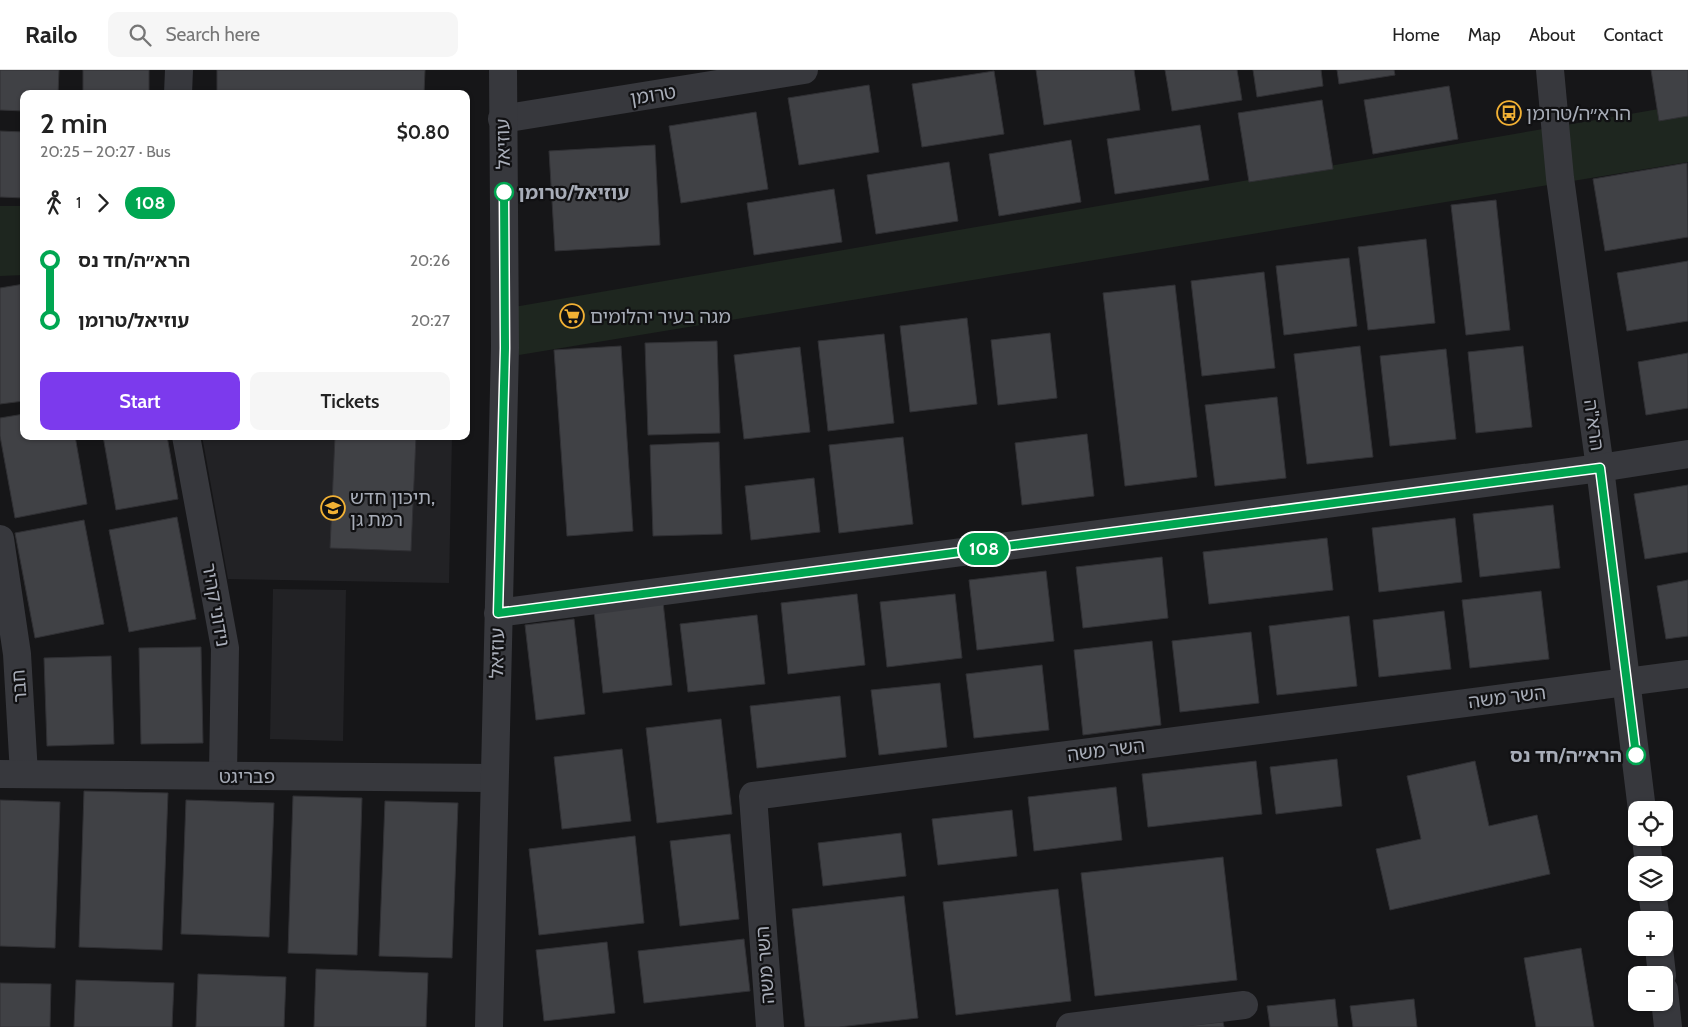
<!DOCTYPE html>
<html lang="en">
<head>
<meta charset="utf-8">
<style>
	body { margin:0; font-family:Cabin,"Noto Sans Hebrew",sans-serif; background:#f6f6f6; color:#222; height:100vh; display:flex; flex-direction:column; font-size:19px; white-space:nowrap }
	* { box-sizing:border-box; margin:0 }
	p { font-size:16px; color:#767676 }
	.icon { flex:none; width:28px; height:28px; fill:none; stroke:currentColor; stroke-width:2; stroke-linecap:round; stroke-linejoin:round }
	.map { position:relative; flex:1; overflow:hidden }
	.details { position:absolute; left:20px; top:20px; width:450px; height:350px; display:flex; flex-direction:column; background:#fff; border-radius:10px; box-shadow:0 1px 4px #0004 }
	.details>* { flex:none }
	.badge { padding:0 10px; border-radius:16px; font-size:18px; line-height:32px }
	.controls { position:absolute; left:1628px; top:731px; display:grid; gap:10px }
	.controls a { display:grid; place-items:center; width:45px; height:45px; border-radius:10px; background:#fff; box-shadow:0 1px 4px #0004; font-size:25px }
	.map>.badge { position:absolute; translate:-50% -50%; box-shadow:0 0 0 2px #fff }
	.legs { display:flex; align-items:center; gap:8px; height:55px; padding:0 20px; font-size:16px }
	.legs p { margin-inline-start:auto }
	.overview { display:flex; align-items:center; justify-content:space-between; height:85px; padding:0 20px }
	h1 { font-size:28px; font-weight:600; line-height:38px }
	.primary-button { display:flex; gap:10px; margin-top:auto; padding:10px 20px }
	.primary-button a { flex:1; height:58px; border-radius:10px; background:#7c3aed; color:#fff; font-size:20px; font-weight:600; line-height:58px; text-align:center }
	.primary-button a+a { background:#f6f6f6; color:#222 }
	ul { padding:0 20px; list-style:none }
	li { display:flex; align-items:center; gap:18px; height:60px; font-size:19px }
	li i { display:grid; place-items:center; width:8px; height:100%; margin:0 6px; background:currentColor }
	li i::after { content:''; width:12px; height:12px; margin:-6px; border:4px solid; border-radius:50%; background:#fff }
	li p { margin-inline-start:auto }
	li:first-child i { background:linear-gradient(#0000 50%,currentColor 0) }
	li:last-child i { background:linear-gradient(currentColor 50%,#0000 0) }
	header { display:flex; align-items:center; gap:30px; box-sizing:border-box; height:70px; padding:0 25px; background:#fff; border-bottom:1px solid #e0e0e0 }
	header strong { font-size:24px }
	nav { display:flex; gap:28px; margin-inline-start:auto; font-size:18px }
	.search { width:350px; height:45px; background:#f6f6f6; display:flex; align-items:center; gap:12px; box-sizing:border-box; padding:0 18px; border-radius:10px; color:#767676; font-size:19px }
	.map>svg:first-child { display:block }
	.built { fill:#222225 }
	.green { fill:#1e261f }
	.building { fill:#404145; stroke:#303034 }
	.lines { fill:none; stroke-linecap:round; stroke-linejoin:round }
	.minor { stroke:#37383d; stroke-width:28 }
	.line-1-casing { stroke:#fff; stroke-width:11 }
	.line-1 { stroke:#00a651; stroke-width:8 }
	.stop-1-dot { fill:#fff; stroke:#00a651; stroke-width:2.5 }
	.labels { text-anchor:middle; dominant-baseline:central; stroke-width:4.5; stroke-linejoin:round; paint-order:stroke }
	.street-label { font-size:19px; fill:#a8adb8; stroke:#111113 }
	.poi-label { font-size:19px; fill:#a8adb8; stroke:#111113; text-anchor:start }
	.stop-label { font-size:19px; font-weight:bold; fill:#a8adb8; stroke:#111113; text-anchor:start }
</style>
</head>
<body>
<header>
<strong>Railo</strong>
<div class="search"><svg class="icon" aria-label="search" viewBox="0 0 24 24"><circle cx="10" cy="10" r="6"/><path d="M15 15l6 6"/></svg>Search here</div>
<nav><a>Home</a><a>Map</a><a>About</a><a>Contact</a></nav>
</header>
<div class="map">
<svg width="1688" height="957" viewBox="0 0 1688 957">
	<rect width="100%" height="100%" fill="#161618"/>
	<!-- built -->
	<g class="built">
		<polygon points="202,366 452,366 449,513 228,509"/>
		<polygon points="273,519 346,520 343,671 270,669"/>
	</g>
	<!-- green -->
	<g class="green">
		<polygon points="1688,34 1688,92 519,285 514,237"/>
		<polygon points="0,136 24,136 24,205 0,206"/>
	</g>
	<!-- building -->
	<g class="building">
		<polygon points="0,0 59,0 58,24 24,24 24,41 0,40"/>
		<rect x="83" y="0" width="66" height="24"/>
		<polygon points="217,0 425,0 424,24 217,24"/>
		<polygon points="1036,0 1134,0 1140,40 1044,55"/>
		<polygon points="1165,0 1237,0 1242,30 1172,41"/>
		<polygon points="1253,0 1321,0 1323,16 1257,27"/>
		<polygon points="1337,0 1394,0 1395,5 1339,14"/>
		<polygon points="1651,0 1688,0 1688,46 1659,51"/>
		<polygon points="994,1 1004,64 922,77 912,14"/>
		<polygon points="869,15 879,82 799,95 788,28"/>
		<polygon points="1449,16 1458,69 1373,84 1364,30"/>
		<polygon points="1322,30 1333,99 1249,112 1238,43"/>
		<polygon points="756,42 768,119 681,133 669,56"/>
		<polygon points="1200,55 1209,110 1115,124 1107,69"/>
		<polygon points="0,61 24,62 24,128 0,127"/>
		<polygon points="1071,70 1081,132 999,146 989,84"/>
		<polygon points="655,75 660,175 555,181 549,81"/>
		<polygon points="949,92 958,151 876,164 867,105"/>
		<polygon points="1687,93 1688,167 1605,181 1593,109"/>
		<polygon points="834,119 842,172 754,185 747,133"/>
		<polygon points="1496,130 1510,260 1466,265 1451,135"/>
		<polygon points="1426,169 1435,253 1368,260 1358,177"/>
		<polygon points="1349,188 1357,256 1284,265 1276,196"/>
		<polygon points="1688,191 1688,251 1627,261 1617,203"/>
		<polygon points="1264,202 1275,298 1202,306 1191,211"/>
		<polygon points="24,214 24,331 0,334 0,218"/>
		<polygon points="1175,215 1197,407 1125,416 1103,223"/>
		<polygon points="967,248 977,334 910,342 900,256"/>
		<polygon points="1050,263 1057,328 998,335 991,270"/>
		<polygon points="884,264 894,353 828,361 818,271"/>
		<polygon points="717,271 720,363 648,365 645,273"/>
		<polygon points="621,276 633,461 567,466 554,280"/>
		<polygon points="1360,276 1373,387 1307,394 1294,284"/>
		<polygon points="1523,276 1532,357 1476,363 1468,282"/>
		<polygon points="800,277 810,362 744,369 734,285"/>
		<polygon points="1446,279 1456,369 1390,376 1380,286"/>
		<polygon points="1688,283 1688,338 1646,345 1638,292"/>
		<polygon points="1277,327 1286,408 1215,416 1205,335"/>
		<polygon points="24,344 24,366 75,366 87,434 15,448 0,366 0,348"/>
		<polygon points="1087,364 1094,426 1022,435 1015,373"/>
		<polygon points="103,366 167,366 178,429 116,440"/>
		<polygon points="335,366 416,366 411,481 330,478"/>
		<polygon points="903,367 913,454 839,463 829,375"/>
		<polygon points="719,372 722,464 653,466 650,375"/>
		<polygon points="814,408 820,462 751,470 745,416"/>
		<polygon points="1688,415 1688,482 1645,489 1634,424"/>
		<polygon points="1553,435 1560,498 1480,507 1473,444"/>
		<polygon points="177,447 196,549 129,562 109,460"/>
		<polygon points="1455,448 1462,512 1379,522 1372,458"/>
		<polygon points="84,450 104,554 35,568 15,463"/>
		<polygon points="1327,468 1333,520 1209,534 1203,482"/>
		<polygon points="1162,487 1168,548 1083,558 1076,497"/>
		<polygon points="1046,501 1054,571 977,580 969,510"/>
		<polygon points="1688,510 1688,566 1666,569 1657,516"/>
		<polygon points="1541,521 1549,589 1470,598 1462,530"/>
		<polygon points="857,524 865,595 788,604 781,533"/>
		<polygon points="955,524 962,588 887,597 880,532"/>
		<polygon points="663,532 672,615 603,623 594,541"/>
		<polygon points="1444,541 1451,599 1379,607 1373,550"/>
		<polygon points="757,545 765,614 688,622 680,554"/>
		<polygon points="1349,546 1357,616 1277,625 1269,556"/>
		<polygon points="574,549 585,644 536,650 525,555"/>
		<polygon points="1251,562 1259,633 1180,642 1172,571"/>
		<polygon points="1152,571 1161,655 1083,665 1074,580"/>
		<polygon points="201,577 203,673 141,674 139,578"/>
		<polygon points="111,586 114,674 47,676 44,588"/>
		<polygon points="1042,595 1049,660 974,668 966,604"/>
		<polygon points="940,613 947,677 879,685 871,620"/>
		<polygon points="840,626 846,687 757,698 750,636"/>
		<polygon points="721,649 732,744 657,753 646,658"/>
		<polygon points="622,679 631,751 562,759 554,687"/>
		<polygon points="1337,689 1342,736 1276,744 1270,697"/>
		<polygon points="1256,691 1262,744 1148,757 1142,704"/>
		<polygon points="1475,691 1489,756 1537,745 1550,804 1390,840 1376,779 1421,769 1407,706"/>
		<polygon points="1116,717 1122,770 1034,781 1028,727"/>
		<polygon points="84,721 168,723 162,880 79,877"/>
		<polygon points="293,726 362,728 357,885 288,883"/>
		<polygon points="0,730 60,732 55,878 0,876"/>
		<polygon points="186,730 274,733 269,867 181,864"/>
		<polygon points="385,731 458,733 452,888 379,886"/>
		<polygon points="1012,740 1017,786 938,795 932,749"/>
		<polygon points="901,763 906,806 823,816 818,773"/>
		<polygon points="730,764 739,849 680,856 670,771"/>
		<polygon points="635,766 644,853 539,865 529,779"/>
		<polygon points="1223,787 1237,910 1095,926 1081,803"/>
		<polygon points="1058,819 1071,931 956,945 943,832"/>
		<polygon points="904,826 918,948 839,957 805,957 792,839"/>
		<polygon points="744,869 750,921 644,933 638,881"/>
		<polygon points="607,872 615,943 544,951 536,880"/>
		<polygon points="1581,878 1594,957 1536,957 1524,888"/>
		<polygon points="316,899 428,903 426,957 314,957"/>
		<polygon points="198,904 286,907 284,957 196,957"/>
		<polygon points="76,910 174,913 172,957 74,957"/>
		<polygon points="0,913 51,914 50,957 0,957"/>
		<polygon points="1335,929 1338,957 1270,957 1267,936"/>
		<polygon points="1414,929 1417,957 1353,957 1350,936"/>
		<polygon points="1223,952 1224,957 1175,957"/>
	</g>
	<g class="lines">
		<!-- minor -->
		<g class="minor">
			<polyline points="1550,0 1560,108 1600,398 1642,740"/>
			<polyline points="178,24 179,0"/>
			<polyline points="502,49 804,0"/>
			<polyline points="186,366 225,578 223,705"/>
			<polyline points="0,469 17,584 24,704"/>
			<polyline points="498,543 1600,398 1688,384"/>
			<polyline points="0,704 494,708"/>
			<polyline points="1646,768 1649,795"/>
			<polyline points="1652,822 1656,850"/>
			<polyline points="1659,878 1662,905"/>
			<polyline points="1664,920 1668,957"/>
			<polyline points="489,957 505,277 503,0"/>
			<polyline points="770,957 753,726 1688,604"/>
			<polyline points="1070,957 1244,935"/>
		</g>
	</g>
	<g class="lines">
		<!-- line-1 casing -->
		<g class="line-1-casing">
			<polyline id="line-1" points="504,122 505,278 498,543 1600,398 1636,685"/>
		</g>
		<!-- line-1 -->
		<use href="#line-1" class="line-1"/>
	</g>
	<!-- icons -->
	<defs>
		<g id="bus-ring" transform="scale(1.25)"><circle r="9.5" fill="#111113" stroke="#f2b134" stroke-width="1.5"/><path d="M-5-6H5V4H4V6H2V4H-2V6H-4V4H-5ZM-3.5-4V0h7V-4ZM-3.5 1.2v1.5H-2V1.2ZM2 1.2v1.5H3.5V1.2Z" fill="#f2b134"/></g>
		<g id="supermarket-ring" transform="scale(1.25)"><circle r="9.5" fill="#111113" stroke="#f2b134" stroke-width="1.5"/><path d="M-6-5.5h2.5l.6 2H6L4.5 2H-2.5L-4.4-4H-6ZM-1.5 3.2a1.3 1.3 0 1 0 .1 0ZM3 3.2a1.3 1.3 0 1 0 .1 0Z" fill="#f2b134"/></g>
		<g id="school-ring" transform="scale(1.25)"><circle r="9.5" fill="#111113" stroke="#f2b134" stroke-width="1.5"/><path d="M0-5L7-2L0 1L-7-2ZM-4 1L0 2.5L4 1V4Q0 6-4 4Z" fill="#f2b134"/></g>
	</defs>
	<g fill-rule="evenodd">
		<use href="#bus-ring" x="1509" y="43"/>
		<use href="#supermarket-ring" x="572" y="246"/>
		<use href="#school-ring" x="333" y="438"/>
	</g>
	<!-- markers -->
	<g class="stop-1-dot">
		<circle cx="504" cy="122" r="9"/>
		<circle cx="1636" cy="685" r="9"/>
	</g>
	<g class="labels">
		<!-- street labels -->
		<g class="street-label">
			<text transform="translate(653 25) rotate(-9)">טרומן</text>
			<text transform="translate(503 74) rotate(-91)">עוזיאל</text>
			<text transform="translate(1594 355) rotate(82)">הרא"ה</text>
			<text transform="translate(216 535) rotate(80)">נידוני קהיר</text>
			<text transform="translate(497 583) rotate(-89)">עוזיאל</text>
			<text transform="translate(19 616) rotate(-94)">חבר</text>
			<text transform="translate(1507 627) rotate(-7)">השר משה</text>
			<text transform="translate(1106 680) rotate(-7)">השר משה</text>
			<text x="247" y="706">פבריגט</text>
			<text transform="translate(765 895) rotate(-94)">השר משה</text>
		</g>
		<!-- poi labels -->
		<g class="poi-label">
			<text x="1526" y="43">הרא״ה/טרומן</text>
			<text x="590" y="246">מגה בעיר יהלומים</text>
			<text x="350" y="427">תיכון חדש,<tspan x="350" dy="22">רמת גן</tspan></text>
		</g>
		<!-- stop labels -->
		<g class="stop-label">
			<text x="518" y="122">עוזיאל/טרומן</text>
			<text x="1622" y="685" text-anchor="end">הרא״ה/חד נס</text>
		</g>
	</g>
</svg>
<div class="controls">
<a><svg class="icon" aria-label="locate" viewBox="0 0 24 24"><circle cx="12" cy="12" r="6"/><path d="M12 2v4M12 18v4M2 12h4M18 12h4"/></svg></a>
<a><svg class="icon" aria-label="layers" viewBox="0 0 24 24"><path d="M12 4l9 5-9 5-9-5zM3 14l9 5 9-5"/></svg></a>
<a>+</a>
<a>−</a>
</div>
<b class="badge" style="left:984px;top:479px;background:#00a651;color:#fff">108</b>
<section class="details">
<div class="overview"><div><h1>2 min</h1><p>20:25 – 20:27 · Bus</p></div><b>$0.80</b></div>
<div class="legs"><svg class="icon" aria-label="walk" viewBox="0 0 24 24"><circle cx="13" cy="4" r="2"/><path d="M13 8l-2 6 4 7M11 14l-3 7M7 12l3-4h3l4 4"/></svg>1<svg class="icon" aria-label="forward" viewBox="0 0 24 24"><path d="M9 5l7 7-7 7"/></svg><b class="badge" style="background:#00a651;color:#fff">108</b></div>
<ul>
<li><i style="color:#00a651"></i><b>הרא״ה/חד נס</b><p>20:26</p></li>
<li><i style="color:#00a651"></i><b>עוזיאל/טרומן</b><p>20:27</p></li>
</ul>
<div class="primary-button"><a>Start</a><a>Tickets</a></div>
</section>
</div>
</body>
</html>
